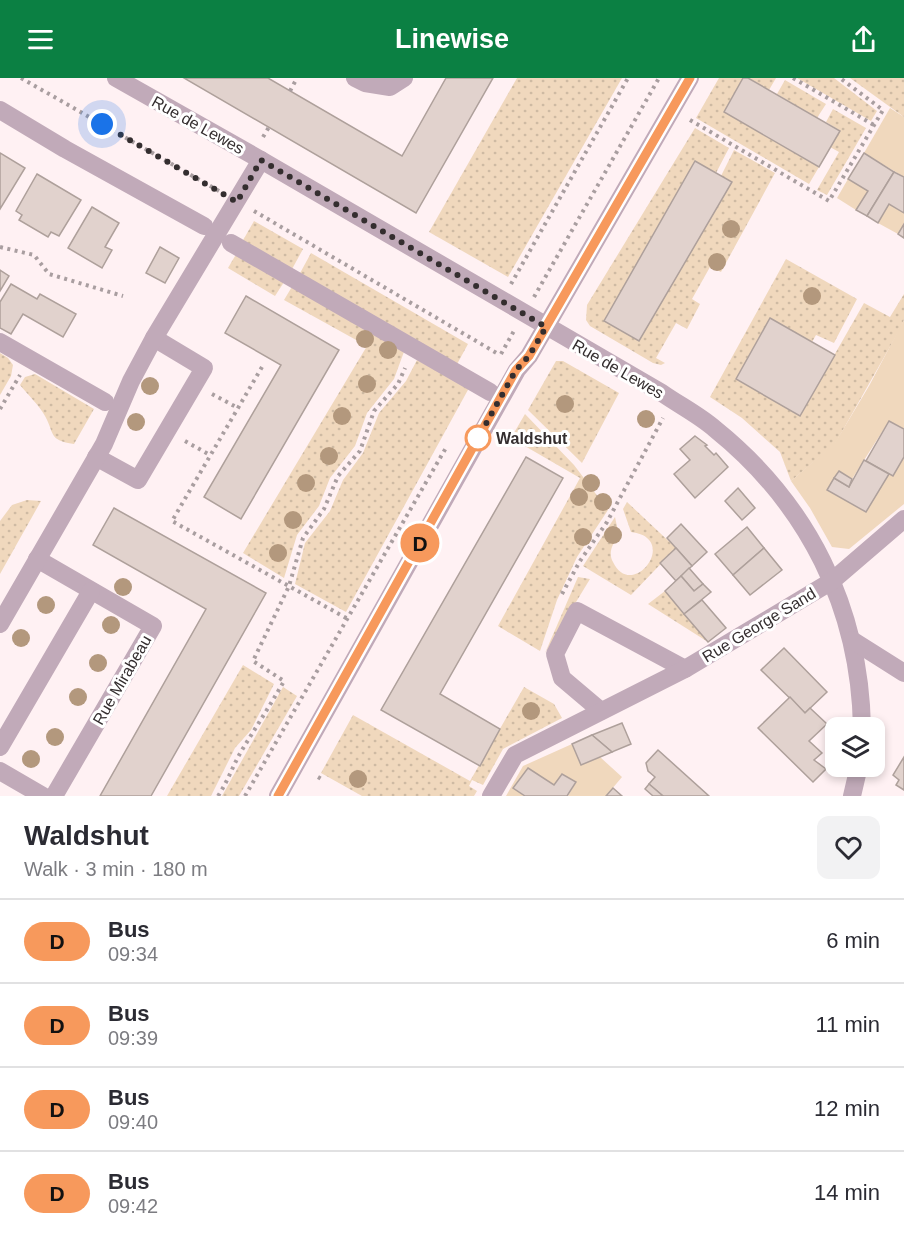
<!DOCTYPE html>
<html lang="en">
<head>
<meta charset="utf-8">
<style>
	body { margin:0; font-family:Arial,sans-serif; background:#f2f2f3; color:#2b2b33; height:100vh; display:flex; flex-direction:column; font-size:22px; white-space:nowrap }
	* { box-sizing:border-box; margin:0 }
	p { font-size:20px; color:#7c7c81 }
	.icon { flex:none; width:33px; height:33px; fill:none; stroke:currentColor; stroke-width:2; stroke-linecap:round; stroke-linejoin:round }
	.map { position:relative; height:718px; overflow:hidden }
	.panel { display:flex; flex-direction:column; background:#fff; flex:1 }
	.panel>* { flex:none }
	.badge { padding:0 12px; border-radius:20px; font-size:21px; line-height:39px }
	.fabs { position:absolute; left:825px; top:639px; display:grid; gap:12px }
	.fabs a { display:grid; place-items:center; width:60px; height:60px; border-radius:12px; background:#fff; box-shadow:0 3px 9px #0003; font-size:30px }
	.you { position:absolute; width:30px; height:30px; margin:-15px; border:4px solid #fff; border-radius:50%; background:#1a73e8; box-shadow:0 0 0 9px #1a73e833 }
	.map>.badge { position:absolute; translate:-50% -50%; box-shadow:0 0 0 3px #fff }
	.round { display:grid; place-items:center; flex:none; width:63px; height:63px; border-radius:12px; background:#f2f2f3 }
	.head { display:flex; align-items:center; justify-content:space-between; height:102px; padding:0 24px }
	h1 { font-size:28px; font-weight:800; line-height:45px }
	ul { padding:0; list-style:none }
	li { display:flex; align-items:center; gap:18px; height:84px; padding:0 24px; border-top:2px solid #e1e1e2 }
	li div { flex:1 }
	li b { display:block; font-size:22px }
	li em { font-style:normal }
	li .badge { min-width:66px; font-weight:700; text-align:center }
	header { display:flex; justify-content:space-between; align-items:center; height:78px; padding:0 24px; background:#0b8043; color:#fff; font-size:27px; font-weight:800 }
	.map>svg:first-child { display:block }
	.grass { fill:url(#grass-dots) }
	.garden { fill:#f0d8bd }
	.building { fill:#e1d2cd; stroke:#aea09b; stroke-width:1.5 }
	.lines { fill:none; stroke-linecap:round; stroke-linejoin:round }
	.path { stroke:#a99ea0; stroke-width:4; stroke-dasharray:3 4.5; stroke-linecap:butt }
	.minor { stroke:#c1aab9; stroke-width:18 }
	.tree { fill:#b3987d }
	.line-casing { stroke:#fff; stroke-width:14 }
	.line { stroke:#f7995c; stroke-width:9 }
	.walk { stroke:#342e2f; stroke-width:6; stroke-dasharray:0 10.8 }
	.stop-dot { fill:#fff; stroke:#f7995c; stroke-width:3 }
	.labels { text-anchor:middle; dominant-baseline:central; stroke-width:6; stroke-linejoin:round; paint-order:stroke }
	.street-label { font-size:16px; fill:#342e2f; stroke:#fff }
	.stop-label { font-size:16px; font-weight:bold; fill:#342e2f; stroke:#fff; text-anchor:start }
</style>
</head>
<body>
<header><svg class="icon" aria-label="menu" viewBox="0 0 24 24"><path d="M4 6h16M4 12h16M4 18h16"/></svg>Linewise<svg class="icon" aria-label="share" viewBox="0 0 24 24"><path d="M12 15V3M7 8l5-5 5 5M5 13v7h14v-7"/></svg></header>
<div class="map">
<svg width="904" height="718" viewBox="0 0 904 718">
	<defs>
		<pattern id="grass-dots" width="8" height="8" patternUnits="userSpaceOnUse" patternTransform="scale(1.5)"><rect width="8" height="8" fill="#f0d8bd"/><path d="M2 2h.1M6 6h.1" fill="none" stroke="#cebaa3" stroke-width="1.8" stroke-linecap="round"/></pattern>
	</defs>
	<rect width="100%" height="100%" fill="#fff1f3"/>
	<!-- grass -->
	<g class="grass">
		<polygon points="517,0 622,0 508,199 429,154"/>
		<polygon points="719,0 743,0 724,34 819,89 809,106 696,40"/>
		<polygon points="748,0 776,0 769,12"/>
		<polygon points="797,0 834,0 877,33 871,43"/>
		<polygon points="850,0 904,0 904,39"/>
		<polygon points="785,2 826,26 817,40 777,16"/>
		<polygon points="833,31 866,50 827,117 817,112 839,74 830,69 839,52 826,44"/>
		<polygon points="695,50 729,70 716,95 695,83 604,243 721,98 734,72 775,95 721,194 710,189 692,221 700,226 687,251 676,245 656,280 665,285 661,287 653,285 590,248 586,242 587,227"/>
		<polygon points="254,143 303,171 291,193 242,164"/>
		<polygon points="238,173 286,201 275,218 228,190"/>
		<polygon points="311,175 468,266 456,288 299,197"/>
		<polygon points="786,181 857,221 834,265 816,257 812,264 770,240 736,301 800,337 864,225 890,239 904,216 904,242 900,251 835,366 791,403 780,374 742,340 710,319"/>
		<polygon points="293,207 405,271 394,301 367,335 355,368 330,400 319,428 297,457 284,500 243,475 367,268 284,222"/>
		<polygon points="0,275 8,280 13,287 11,298 0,317"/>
		<polygon points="417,282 469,310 346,534 295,506 305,465 330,433 343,402 363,375 379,335 406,303"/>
		<polygon points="556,283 563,283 619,315 582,385 528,332"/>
		<path d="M35,296L94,331L74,366C48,362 55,356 45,338C39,327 28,317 20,307L25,299Z"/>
		<polygon points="525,336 574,387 608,432 577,479 557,522 540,573 498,548 580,400 511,360"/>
		<polygon points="27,422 41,423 0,496 0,443 12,427"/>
		<path d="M627,424L676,470L631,517L583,488L615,439L619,458C612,466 608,475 613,484C632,524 681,460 631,454L623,431Z"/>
		<polygon points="578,499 590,501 545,575"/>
		<polygon points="665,513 708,564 648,526"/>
		<polygon points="243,587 274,606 251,652 235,670 211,718 167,718"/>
		<polygon points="283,609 297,618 239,718 222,718"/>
		<polygon points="524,609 554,626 562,640 503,671 483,707 472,702 469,708 477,713 474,718 362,718 321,695 353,637 470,703"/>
	</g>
	<!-- garden -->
	<g class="garden">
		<polygon points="890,30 904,39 904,99 864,75"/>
		<polygon points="848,101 868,113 856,132 837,120"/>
		<polygon points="889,126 904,135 904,146 898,156 878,145"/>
		<polygon points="904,242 904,351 889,343 852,401 839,393 828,412 866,434 889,396 893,398 904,379 904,426 849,471 832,469 810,430 791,403 835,365 869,308"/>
		<polygon points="572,666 581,687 600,679 622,699 606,718 568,718 576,704 562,696 554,707 528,690 513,710 525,718 506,718 523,688"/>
	</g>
	<!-- building -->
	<g class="building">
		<polygon points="184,0 268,0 402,78 446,0 493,0 416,135"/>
		<polygon points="743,0 748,0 840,53 819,89 724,34"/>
		<polygon points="0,75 25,90 0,131"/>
		<polygon points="864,75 894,94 867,138 856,132 868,113 848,101"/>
		<polygon points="695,83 732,104 639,263 604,243"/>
		<polygon points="894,94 904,99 904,135 889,126 878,145 867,138"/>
		<polygon points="37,96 81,122 59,158 51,154 48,159 19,142 22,137 16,133"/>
		<polygon points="92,129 119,145 105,169 112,172 102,190 68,170"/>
		<polygon points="904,146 904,160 898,156"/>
		<polygon points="160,169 179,180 165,205 146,195"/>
		<polygon points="0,192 9,198 0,213"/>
		<polygon points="11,206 37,221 40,216 76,236 63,259 23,236 11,256 0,250 0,224"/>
		<polygon points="246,218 339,272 241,441 204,419 281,287 225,255"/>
		<polygon points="770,240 835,277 800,338 736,301"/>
		<polygon points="889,343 904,351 904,379 893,398 866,383"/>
		<polygon points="695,358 707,367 705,368 714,377 716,375 728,389 695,420 674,396 690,382 680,371"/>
		<polygon points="526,379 563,400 440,616 500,651 480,688 381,632"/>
		<polygon points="864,382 889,396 866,434 827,412 834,400 849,409"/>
		<polygon points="839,393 852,401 849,409 834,400"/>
		<polygon points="738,410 755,430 742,442 725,423"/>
		<polygon points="114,430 266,515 151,718 100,718 206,531 93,467"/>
		<polygon points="681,446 707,474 692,488 667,460"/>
		<polygon points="747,449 764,470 733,497 715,476"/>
		<polygon points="676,470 692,488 676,503 660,485"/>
		<polygon points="764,470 782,492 750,517 733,497"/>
		<polygon points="689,490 703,506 694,513 681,498"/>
		<polygon points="681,498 694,513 703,506 711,514 684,536 665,513"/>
		<polygon points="702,522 726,550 708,564 684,536"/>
		<polygon points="784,570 827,614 805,635 761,592"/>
		<polygon points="790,619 805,635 810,630 827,646 809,663 822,675 814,682 826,691 813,704 758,650"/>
		<polygon points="622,645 631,666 612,674 592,657"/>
		<polygon points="592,657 612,674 581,687 572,666"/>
		<polygon points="658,672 709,718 663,718 649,706 655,699 648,693 646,685"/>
		<polygon points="904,679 904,712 896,707 899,702 893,697"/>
		<polygon points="528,690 554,707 562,696 576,704 567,718 525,718 513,710"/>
		<polygon points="649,706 663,718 653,718 645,711"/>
		<polygon points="613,710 622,718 606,718"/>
	</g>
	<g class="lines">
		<!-- path -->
		<g class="path">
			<polyline points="21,0 219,113"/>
			<polyline points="793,0 874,47"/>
			<polyline points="290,13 297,0"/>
			<polyline points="690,42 829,123 883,32 840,0"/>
			<polyline points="263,59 269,49"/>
			<polyline points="254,133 500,277"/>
			<polyline points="0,169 34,177 49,196 123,218"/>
			<polyline points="511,206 628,0"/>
			<polyline points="534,219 659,0"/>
			<polyline points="501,276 515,251"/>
			<polyline points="262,289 172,443 348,541"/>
			<polyline points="212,316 238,330"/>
			<polyline points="0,331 20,297"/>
			<polyline points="185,363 210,377"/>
			<polyline points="562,516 580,483 607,444 663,340"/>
			<polyline points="318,699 323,702"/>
			<path d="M218,718C228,703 233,687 242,672C256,649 271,626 284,603L253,583L289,508L303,460L324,431L338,398L360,373L374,333L398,306L405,290"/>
			<polyline points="245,718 447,368"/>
		</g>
		<!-- minor -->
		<g class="minor">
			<path d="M116,0L261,82L662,315C679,327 699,337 715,351C808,426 860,530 862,650"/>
			<polyline points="355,0 365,5 390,9 404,0"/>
			<polyline points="0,32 65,71 204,148"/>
			<polyline points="231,165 490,314"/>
			<polyline points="0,264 105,324"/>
			<polyline points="96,379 138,402 204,290 154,260"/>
			<polyline points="37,481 153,548 54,718"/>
			<polyline points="0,546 104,366 131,303 154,260 261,82"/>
			<polyline points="852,562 904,595"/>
			<polyline points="601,633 562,600 555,576 577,533 685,591"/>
			<polyline points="0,669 91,513"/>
			<polyline points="0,693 43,718"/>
			<polyline points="278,718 517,292 529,278 690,0"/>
			<polyline points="491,718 515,677 685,591 832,503 904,441"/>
			<polyline points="852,718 859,688"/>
		</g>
	</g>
	<!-- trees -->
	<g class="tree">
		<circle cx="731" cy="151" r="9"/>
		<circle cx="717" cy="184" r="9"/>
		<circle cx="812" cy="218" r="9"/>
		<circle cx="365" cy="261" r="9"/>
		<circle cx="388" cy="272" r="9"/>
		<circle cx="367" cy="306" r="9"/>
		<circle cx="150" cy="308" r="9"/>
		<circle cx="565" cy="326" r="9"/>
		<circle cx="342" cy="338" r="9"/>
		<circle cx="646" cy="341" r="9"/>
		<circle cx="136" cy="344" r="9"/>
		<circle cx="329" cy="378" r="9"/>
		<circle cx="306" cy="405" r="9"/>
		<circle cx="591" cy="405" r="9"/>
		<circle cx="579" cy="419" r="9"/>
		<circle cx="603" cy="424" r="9"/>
		<circle cx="293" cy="442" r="9"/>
		<circle cx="613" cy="457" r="9"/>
		<circle cx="583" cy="459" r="9"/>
		<circle cx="278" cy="475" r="9"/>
		<circle cx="123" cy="509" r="9"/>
		<circle cx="46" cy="527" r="9"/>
		<circle cx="111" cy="547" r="9"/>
		<circle cx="21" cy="560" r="9"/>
		<circle cx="98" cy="585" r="9"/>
		<circle cx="78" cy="619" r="9"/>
		<circle cx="531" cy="633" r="9"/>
		<circle cx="55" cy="659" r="9"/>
		<circle cx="31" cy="681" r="9"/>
		<circle cx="358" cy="701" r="9"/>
	</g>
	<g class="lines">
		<!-- line casing -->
		<g class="line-casing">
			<polyline id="line" points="278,718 516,292 529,278 690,0"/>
		</g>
		<!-- line -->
		<use href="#line" class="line"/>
		<!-- walk -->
		<polyline class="walk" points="102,46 237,124 261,82 546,249 529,278 516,292 478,360"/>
	</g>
	<!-- markers -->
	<circle class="stop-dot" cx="478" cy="360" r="12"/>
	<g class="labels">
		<!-- street labels -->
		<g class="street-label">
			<text transform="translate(198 47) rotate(29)">Rue de Lewes</text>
			<text transform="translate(618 291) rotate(30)">Rue de Lewes</text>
			<text transform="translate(759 547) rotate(-31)">Rue George Sand</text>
			<text transform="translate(122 602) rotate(-60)">Rue Mirabeau</text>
		</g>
		<!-- stop labels -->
		<g class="stop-label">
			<text x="496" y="360">Waldshut</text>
		</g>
	</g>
</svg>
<div class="fabs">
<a><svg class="icon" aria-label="layers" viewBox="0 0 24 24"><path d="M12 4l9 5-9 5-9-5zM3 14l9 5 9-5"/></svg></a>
</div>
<div class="you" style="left:102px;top:46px"></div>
<b class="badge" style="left:420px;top:465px;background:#f7995c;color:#111">D</b>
</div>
<section class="panel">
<div class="head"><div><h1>Waldshut</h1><p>Walk · 3 min · 180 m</p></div><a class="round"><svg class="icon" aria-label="heart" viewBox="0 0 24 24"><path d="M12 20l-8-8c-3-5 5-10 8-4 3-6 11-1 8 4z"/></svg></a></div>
<ul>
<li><span class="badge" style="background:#f7995c;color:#111">D</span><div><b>Bus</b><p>09:34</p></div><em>6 min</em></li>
<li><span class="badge" style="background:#f7995c;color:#111">D</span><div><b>Bus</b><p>09:39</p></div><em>11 min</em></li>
<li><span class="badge" style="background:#f7995c;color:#111">D</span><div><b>Bus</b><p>09:40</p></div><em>12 min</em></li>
<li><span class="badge" style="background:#f7995c;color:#111">D</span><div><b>Bus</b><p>09:42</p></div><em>14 min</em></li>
</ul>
</section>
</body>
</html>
